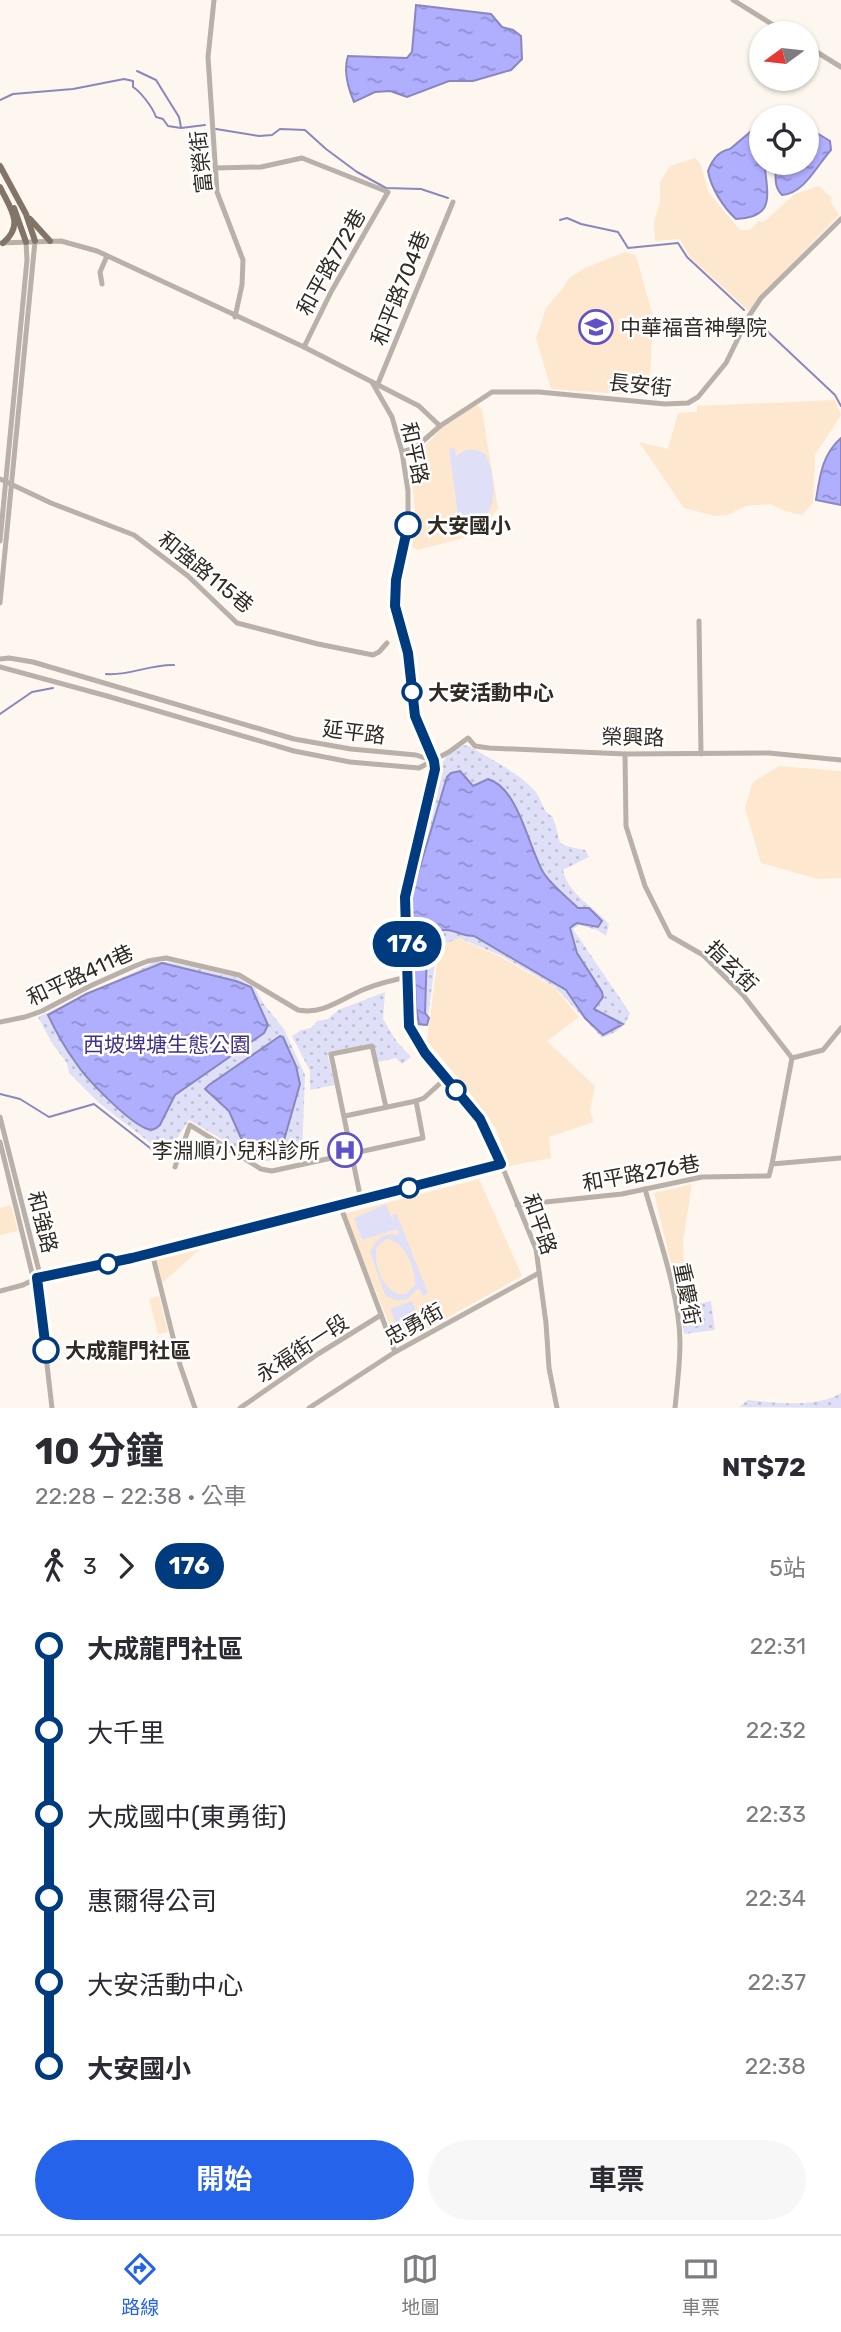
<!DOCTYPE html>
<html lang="zh-TW">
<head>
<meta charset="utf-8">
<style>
	body { margin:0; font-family:Rubik,"Noto Sans TC",sans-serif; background:#f7f7f7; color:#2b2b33; height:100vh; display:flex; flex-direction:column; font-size:26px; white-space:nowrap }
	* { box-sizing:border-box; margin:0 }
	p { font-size:23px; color:#7c7c81 }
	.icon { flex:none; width:38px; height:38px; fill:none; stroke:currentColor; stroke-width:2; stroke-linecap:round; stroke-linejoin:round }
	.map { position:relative; height:1408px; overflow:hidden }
	.drawer { display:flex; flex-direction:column; background:#fff; flex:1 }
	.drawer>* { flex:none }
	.badge { padding:0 14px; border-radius:23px; font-size:24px; line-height:46px }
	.needle { width:46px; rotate:255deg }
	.tools { position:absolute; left:749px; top:21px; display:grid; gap:14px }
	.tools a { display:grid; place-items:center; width:70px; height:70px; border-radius:50%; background:#fff; box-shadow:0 2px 5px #0004; font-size:35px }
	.map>.badge { position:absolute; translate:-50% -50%; box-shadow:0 0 0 4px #fff }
	.legs { display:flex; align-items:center; gap:10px; height:77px; padding:0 35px; font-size:23px }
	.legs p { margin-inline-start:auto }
	.headline { display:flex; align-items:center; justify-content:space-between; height:119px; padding:0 35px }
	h1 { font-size:38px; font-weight:700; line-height:52px }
	.button { display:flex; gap:14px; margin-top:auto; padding:14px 35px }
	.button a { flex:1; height:80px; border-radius:42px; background:#2563eb; color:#fff; font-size:28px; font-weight:700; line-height:80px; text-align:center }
	.button a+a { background:#f7f7f7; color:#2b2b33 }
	ul { padding:0 35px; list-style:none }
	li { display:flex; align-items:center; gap:24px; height:84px; font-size:26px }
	li i { display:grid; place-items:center; width:10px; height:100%; margin:0 9px; background:currentColor }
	li i::after { content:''; width:18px; height:18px; margin:-9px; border:5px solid; border-radius:50%; background:#fff }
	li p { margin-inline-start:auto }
	li:first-child i { background:linear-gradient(#0000 50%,currentColor 0) }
	li:last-child i { background:linear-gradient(currentColor 50%,#0000 0) }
	.tab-bar { display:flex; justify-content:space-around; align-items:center; height:98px; border-top:2px solid #e1e1e2; background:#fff; font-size:19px; color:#7c7c81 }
	.tab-bar a { display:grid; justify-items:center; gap:4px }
	.tab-bar .current { color:#2563eb }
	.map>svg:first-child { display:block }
	.built { fill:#fee7cf }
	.park { fill:url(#park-dots) }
	.pitch { fill:#dfe0f7; fill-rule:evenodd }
	.water { fill:url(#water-ripples); stroke:#8a87bd; stroke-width:2 }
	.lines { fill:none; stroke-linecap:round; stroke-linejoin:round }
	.stream { stroke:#8a87bd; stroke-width:2 }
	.minor { stroke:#b8b0a9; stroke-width:5 }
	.major { stroke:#827567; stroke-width:6 }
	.line-1-casing { stroke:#fff; stroke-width:16 }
	.line-1 { stroke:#003b80; stroke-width:10 }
	.stop-1-dot { fill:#fff; stroke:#003b80; stroke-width:3.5 }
	.labels { text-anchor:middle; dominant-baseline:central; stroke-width:5; stroke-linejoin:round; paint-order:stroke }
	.street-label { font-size:21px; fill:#312b24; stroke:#fff }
	.poi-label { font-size:21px; fill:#312b24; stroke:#fff; text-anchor:start }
	.stop-label { font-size:21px; font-weight:bold; fill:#312b24; stroke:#fff; text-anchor:start }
	.park-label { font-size:21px; fill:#3f318b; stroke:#fff }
</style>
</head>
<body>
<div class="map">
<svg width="841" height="1408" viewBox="0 0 841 1408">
	<defs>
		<pattern id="park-dots" width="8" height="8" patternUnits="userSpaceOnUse" patternTransform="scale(1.75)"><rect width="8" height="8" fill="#dfe0f7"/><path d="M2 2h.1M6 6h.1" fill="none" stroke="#c0c0d4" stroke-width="1.8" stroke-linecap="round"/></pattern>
		<pattern id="water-ripples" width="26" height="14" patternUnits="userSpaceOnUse" patternTransform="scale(1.75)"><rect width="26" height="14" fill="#b0aefe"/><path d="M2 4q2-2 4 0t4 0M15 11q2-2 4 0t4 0" fill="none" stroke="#908ecd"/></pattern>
	</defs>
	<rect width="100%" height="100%" fill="#fef7ef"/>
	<!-- built -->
	<g class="built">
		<polygon points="695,158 700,163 709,193 740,230 750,230 759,221 763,222 767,219 795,194 819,186 832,198 831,202 839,215 756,300 749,311 690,257 680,239 655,241 654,222 660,202 660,182 670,166"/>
		<polygon points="625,252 636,255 653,317 649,396 551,389 536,338 546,308 564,287 568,279 585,268"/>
		<polygon points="833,400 835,400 841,415 815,455 813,503 802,515 785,511 771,504 746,506 727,515 715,516 684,508 639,442 668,449 678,413 697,412 697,406"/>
		<polygon points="476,404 482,410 498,508 479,534 418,550 412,547 416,519 411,470 417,452 431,440 441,428"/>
		<polygon points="779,766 841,771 841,878 818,879 761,863 745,808 753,782"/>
		<polygon points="458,938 501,957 555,988 579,1017 547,1041 595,1086 590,1110 594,1122 549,1137 551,1158 509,1166 496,1129 465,1086 427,1041 439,947"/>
		<polygon points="479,1179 522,1276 398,1345 344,1214"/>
		<polygon points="692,1184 683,1241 684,1263 671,1263 654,1193"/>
		<polygon points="11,1205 18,1231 0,1235 0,1208"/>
		<polygon points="205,1245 162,1283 155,1256"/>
		<polygon points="159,1296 168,1332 158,1334 149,1299"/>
	</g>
	<!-- park -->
	<g class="park">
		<path d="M463,745L469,746C491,760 517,771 534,790C542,798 542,812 552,816C565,844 548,843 585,850L589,857L563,870C568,895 594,906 609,924L606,936L597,930L579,925L573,929L630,1013C625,1028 617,1032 602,1038L555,987L502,956L459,938L437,947L427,1025L417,1027L414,1013L409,897L442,764L446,757Z"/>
		<polygon points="155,962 168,962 236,977 255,988 263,1003 284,1029 305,1075 302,1157 261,1162 189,1120 166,1155 99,1103 69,1073 67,1063 52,1043 38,1017"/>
		<polygon points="385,992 383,1019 397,1042 411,1057 402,1064 396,1058 378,1062 372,1044 330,1051 328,1057 335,1085 310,1090 310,1071 292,1036 301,1030 311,1028 317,1021 328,1019 338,1010"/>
		<polygon points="711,1301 715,1330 684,1334 681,1308"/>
		<path d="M841,1393V1408L739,1407L748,1400C778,1403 817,1408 841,1393Z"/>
	</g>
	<!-- pitch -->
	<g class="pitch">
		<path d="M455,448L456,457C463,448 476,448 485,454C496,473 503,532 464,515L466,530H460L449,449Z"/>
		<path d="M386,1204L394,1224L392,1215L396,1213L428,1293L423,1296L419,1288L406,1300H395L385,1295L370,1252C377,1239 383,1231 399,1235L397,1229L362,1240L354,1218ZM387,1239C404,1241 416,1268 415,1285L406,1294C385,1298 372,1263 377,1246Z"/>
		<polygon points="412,1301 421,1326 400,1334 390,1309"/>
	</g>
	<!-- water -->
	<g class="water">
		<path d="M416,5L491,14L502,27L513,30L521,36L522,59L511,70L473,81H449L407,97L390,91L375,92L354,102C348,88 343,71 348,56L407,58L412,52Z"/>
		<path d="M761,123V163H770L765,168C768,198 774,217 736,219C723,207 711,188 708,171C712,160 719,151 730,149Z"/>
		<path d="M807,127L830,141L831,150C817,165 804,194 782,195C773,186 776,175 776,163H807Z"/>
		<path d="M841,438V505L816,500C820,475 822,455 841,438Z"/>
		<path d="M460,771L473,786L488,779C518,787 529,848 543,872C550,884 568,898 578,908H589L602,921L598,927L577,923L570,928L577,953L602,992L603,997L594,1009L623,1024L603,1035L585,1018L566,990L474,936C458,936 454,927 437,931L427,952L425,1013L429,1018L427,1025L419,1024L416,1006L411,897L447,777L451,773Z"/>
		<path d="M162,963L236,981L251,987L268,1025L264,1033L175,1095L160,1125C155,1130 151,1131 145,1128C127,1120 87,1080 76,1063C65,1048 56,1032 48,1015L86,994Z"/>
		<polygon points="280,1036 283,1037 296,1066 300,1084 284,1140 276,1153 269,1154 257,1151 241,1138 229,1111 205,1089 209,1085"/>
	</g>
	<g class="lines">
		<!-- stream -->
		<g class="stream">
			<polyline points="137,71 156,80 179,117 181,127"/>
			<path d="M0,100L13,94L73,89L124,79L133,81V87C141,92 153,108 156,117L163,119L168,126L181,128L205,125"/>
			<polyline points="216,129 259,136 272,135 280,129 305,130 326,149 357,172 386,188 421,189 448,198"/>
			<polyline points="560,220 567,218 581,224 618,232 628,248 678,243 687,257 744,310"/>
			<polyline points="753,318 835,395 841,406"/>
			<path d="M106,674C130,676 150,664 174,665"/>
			<polyline points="0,714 32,692 53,688"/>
			<polyline points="0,1094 20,1099 49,1117 94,1104 159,1155"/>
		</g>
		<!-- minor -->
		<g class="minor">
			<polyline points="214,0 208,57 217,192 243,260 242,285 235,317"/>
			<polyline points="733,0 786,33"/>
			<polyline points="807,46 841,67"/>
			<polyline points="215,168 261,167 302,158 388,192 331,292 304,347"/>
			<polyline points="0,243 61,241 97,251 304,347 419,406 440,426"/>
			<polyline points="102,284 100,272 107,256"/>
			<polyline points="373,384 392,417 402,452 408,491 408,534 396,580 395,606 408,653 416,716 434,761 435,769 405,897 409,1026 425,1053 480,1119 493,1144 536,1249 546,1323 549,1368 557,1408"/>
			<polyline points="377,386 453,202"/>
			<polyline points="402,452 415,448 440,426 492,392 539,392 665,404 688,403 698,397 726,363 749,316 761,298 841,219"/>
			<polyline points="0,479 51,503 134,535 188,576 237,623 318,644 373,655 379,652 387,643"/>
			<polyline points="0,541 27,260 26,242"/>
			<polyline points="0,603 35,241"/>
			<polyline points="699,621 701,754"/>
			<polyline points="0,659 9,658 33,662 294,739 351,749 416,755 434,761"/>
			<polyline points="0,667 107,696 294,751 350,762 419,768 449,752 468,738 475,746 489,748 625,754 769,753 841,760"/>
			<polyline points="625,754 626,826 645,886 670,936 703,955 743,995 792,1058 772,1164"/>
			<path d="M0,1022L25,1017L42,1011L90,986L135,966L148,961L166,958L239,975L298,1010C324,1015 342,998 365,989C379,983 393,980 408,977"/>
			<polyline points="792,1058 823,1050 841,1028"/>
			<polyline points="345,1116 416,1101 424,1098 446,1078"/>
			<polyline points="0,1117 39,1271 37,1278 52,1408"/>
			<polyline points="0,1142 32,1273 37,1278"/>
			<polyline points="175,1167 190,1125 261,1169 272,1171 423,1138 416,1101"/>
			<path d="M645,1189C658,1235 680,1296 680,1343C680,1364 677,1387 675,1408"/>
			<polyline points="361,1200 331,1054 372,1046 386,1107"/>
			<polyline points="340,1205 395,1352"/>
			<polyline points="517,1205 622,1194 702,1177 769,1176 772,1164 841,1158"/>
			<polyline points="152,1253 180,1365 195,1408"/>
			<polyline points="0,1291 23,1285 37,1278 112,1263 501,1164"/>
			<polyline points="240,1408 318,1354 381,1315"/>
			<polyline points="309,1408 395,1352 539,1273"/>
		</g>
		<!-- major -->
		<g class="major">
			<polyline points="0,166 26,214 35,241"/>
			<path d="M0,187C10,208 25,225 3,243"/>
			<polyline points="14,208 26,242"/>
			<polyline points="30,219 50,241"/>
		</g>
	</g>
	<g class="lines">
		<!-- line-1 casing -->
		<g class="line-1-casing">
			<polyline id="line-1" points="46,1350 37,1278 132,1258 501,1164 480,1119 425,1053 409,1026 405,897 435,769 434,761 415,716 408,653 395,606 396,580 408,525"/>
		</g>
		<!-- line-1 -->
		<use href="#line-1" class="line-1"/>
	</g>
	<!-- icons -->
	<defs>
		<g id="university-ring" transform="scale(1.75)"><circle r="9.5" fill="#fff" stroke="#6151c9" stroke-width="1.5"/><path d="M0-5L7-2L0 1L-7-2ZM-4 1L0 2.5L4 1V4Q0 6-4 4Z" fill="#6151c9"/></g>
		<g id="hospital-ring" transform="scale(1.75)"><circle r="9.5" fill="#fff" stroke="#6151c9" stroke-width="1.5"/><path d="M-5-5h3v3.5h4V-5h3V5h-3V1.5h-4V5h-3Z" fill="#6151c9"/></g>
	</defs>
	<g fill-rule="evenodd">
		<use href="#university-ring" x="596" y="327"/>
		<use href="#hospital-ring" x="345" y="1150"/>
	</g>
	<!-- markers -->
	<g class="stop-1-dot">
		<circle cx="408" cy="525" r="12"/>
		<circle cx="412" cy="692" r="9"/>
		<circle cx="456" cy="1090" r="9"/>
		<circle cx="409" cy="1188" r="9"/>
		<circle cx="108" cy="1264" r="9"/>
		<circle cx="46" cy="1350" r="12"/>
	</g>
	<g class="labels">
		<!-- street labels -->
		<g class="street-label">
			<text transform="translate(201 162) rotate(-96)">富榮街</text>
			<text transform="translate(331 262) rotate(-61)">和平路772巷</text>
			<text transform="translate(400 288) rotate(-68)">和平路704巷</text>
			<text transform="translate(640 385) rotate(6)">長安街</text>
			<text transform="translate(415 453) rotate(78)">和平路</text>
			<text transform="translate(206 572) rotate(39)">和強路115巷</text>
			<text transform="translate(354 732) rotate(7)">延平路</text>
			<text transform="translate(633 737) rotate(1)">榮興路</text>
			<text transform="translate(732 966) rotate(44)">指玄街</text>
			<text transform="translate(80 975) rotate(-25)">和平路411巷</text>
			<text transform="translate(641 1173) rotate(-10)">和平路276巷</text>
			<text transform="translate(43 1222) rotate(76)">和強路</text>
			<text transform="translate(540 1224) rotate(71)">和平路</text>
			<text transform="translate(687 1294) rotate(79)">重慶街</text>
			<text transform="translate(414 1324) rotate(-29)">忠勇街</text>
			<text transform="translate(302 1348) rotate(-33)">永福街一段</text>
		</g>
		<!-- poi labels -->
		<g class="poi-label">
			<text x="620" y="327">中華福音神學院</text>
			<text x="320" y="1150" text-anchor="end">李淵順小兒科診所</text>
		</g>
		<!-- stop labels -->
		<g class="stop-label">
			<text x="427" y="525">大安國小</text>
			<text x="428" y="692">大安活動中心</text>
			<text x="65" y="1350">大成龍門社區</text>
		</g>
		<!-- park labels -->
		<g class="park-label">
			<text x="167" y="1044">西坡埤塘生態公園</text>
		</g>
	</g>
</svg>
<div class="tools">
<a><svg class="needle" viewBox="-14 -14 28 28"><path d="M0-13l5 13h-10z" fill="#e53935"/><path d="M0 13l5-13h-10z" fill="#7c7c81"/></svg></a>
<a><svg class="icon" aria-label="locate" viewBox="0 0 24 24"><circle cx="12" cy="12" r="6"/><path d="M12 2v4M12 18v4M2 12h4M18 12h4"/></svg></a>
</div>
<b class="badge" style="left:407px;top:944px;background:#003b80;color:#fff">176</b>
</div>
<section class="drawer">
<div class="headline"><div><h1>10 分鐘</h1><p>22:28 – 22:38 · 公車</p></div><b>NT$72</b></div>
<div class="legs"><svg class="icon" aria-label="walk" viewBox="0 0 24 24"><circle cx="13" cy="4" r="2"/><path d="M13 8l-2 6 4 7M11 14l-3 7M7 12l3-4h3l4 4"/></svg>3<svg class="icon" aria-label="forward" viewBox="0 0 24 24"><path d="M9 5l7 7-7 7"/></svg><b class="badge" style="background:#003b80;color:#fff">176</b><p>5站</p></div>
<ul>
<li><i style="color:#003b80"></i><b>大成龍門社區</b><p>22:31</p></li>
<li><i style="color:#003b80"></i><span>大千里</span><p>22:32</p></li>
<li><i style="color:#003b80"></i><span>大成國中(東勇街)</span><p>22:33</p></li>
<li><i style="color:#003b80"></i><span>惠爾得公司</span><p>22:34</p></li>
<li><i style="color:#003b80"></i><span>大安活動中心</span><p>22:37</p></li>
<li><i style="color:#003b80"></i><b>大安國小</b><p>22:38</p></li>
</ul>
<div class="button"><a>開始</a><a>車票</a></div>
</section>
<nav class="tab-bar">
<a class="current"><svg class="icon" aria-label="directions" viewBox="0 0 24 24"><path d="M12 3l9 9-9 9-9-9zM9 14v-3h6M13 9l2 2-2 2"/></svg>路線</a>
<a><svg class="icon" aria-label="map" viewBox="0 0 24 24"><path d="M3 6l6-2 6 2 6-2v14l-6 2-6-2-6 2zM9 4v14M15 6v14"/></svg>地圖</a>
<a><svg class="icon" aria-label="tickets" viewBox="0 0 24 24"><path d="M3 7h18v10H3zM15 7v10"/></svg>車票</a>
</nav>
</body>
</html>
